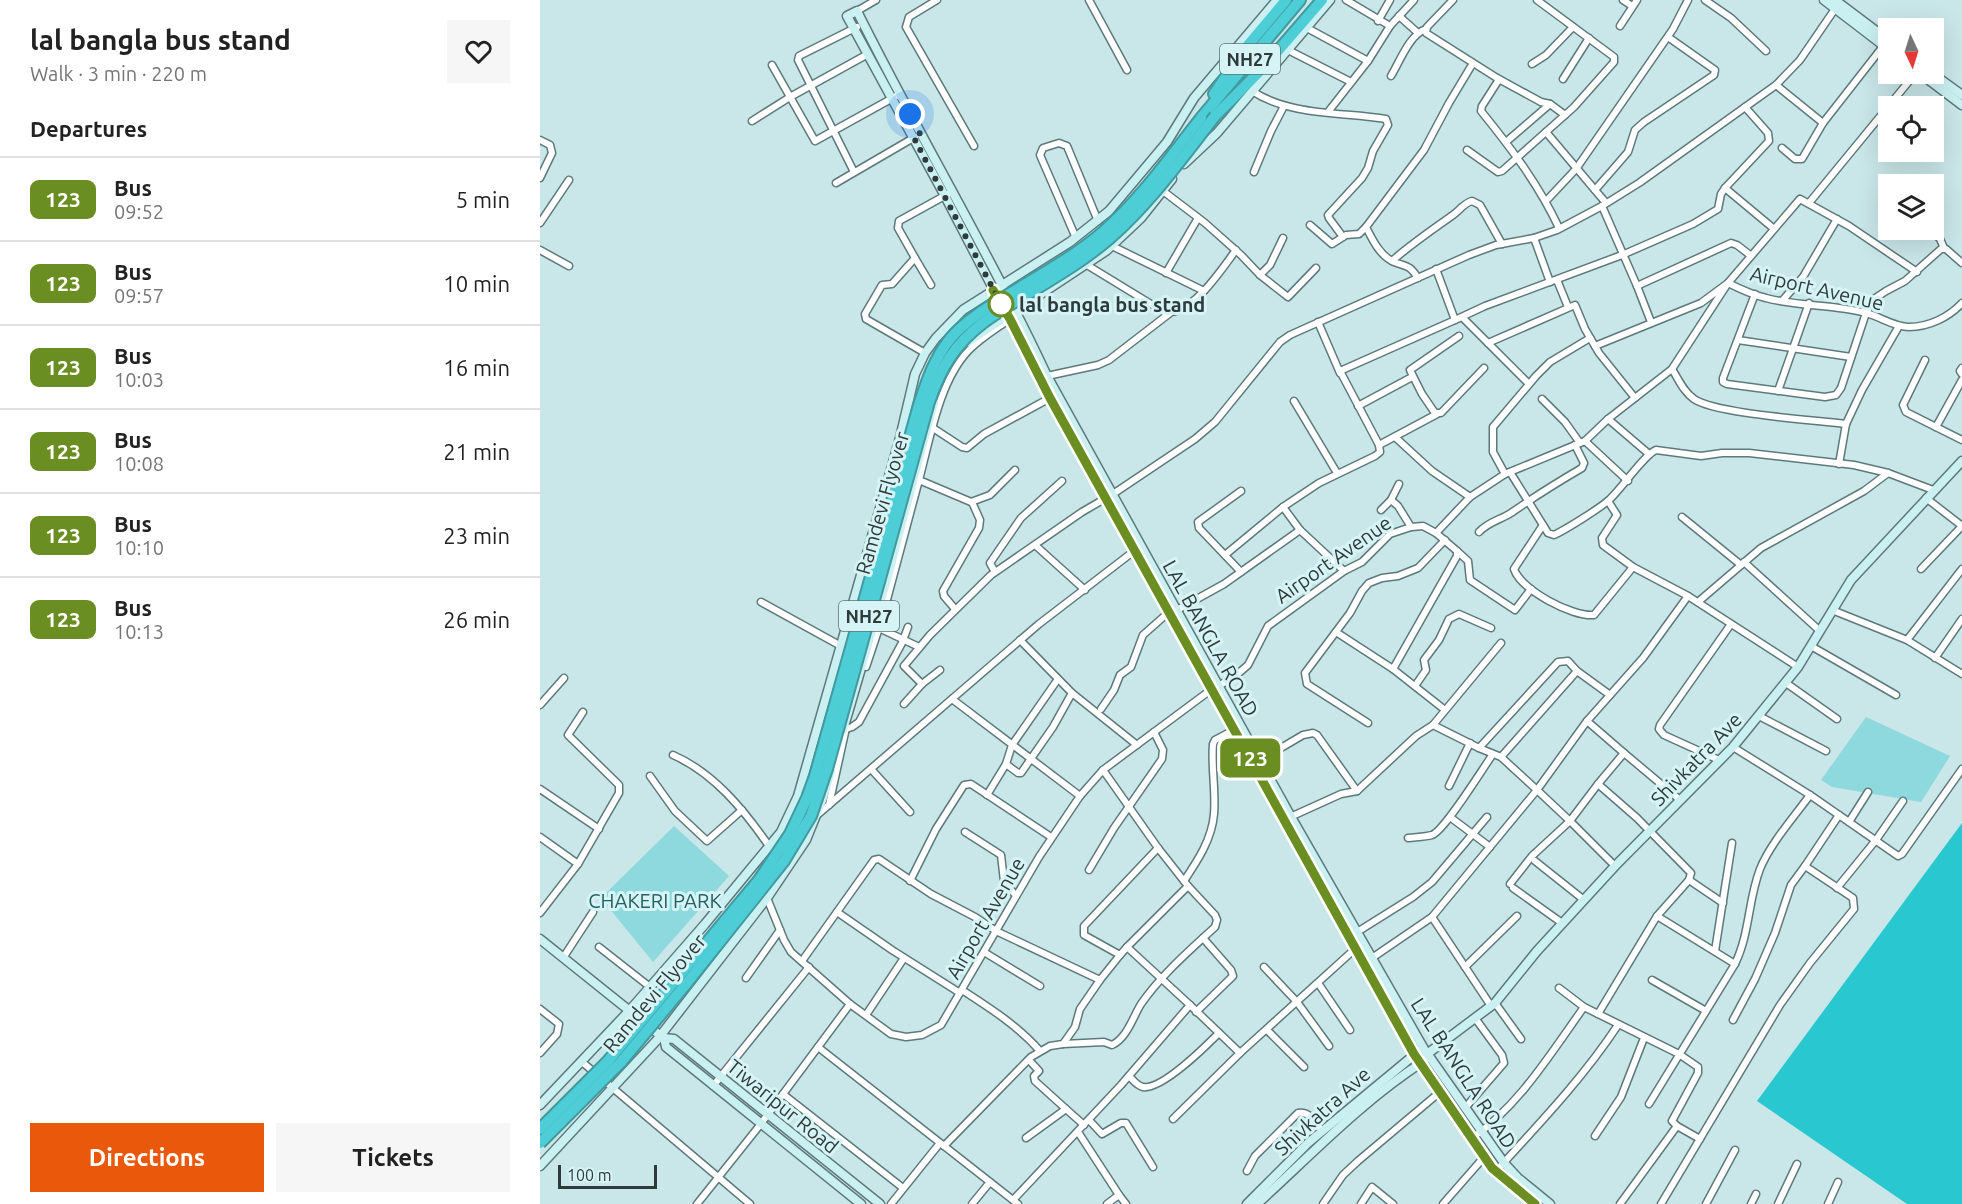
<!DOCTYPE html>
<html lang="en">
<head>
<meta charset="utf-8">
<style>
	body { margin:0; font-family:Ubuntu,sans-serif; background:#f6f6f6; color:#222; height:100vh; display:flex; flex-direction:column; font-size:22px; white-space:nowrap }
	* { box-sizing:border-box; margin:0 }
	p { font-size:20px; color:#767676 }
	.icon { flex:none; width:33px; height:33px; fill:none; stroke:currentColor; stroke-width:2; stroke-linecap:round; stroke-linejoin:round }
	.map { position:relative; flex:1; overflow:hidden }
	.side { display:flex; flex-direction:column; background:#fff; width:540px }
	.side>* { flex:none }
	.badge { padding:0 12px; border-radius:9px; font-size:21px; line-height:39px }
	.needle { width:39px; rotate:176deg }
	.fabs { position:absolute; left:1338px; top:18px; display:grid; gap:12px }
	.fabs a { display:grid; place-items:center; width:66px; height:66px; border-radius:0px; background:#fff; box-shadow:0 6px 24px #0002; font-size:30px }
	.scale { position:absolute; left:18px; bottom:15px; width:99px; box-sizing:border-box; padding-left:6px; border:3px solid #2e3a3b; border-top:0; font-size:16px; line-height:21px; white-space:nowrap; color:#2e3a3b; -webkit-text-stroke:4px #d6f4f5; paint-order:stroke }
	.you { position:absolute; width:30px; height:30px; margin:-15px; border:4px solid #fff; border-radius:50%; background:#1a73e8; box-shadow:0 0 0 9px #1a73e833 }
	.map>.badge { position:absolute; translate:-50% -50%; box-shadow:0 0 0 3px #fff }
	h2 { padding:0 30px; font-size:22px; line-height:54px }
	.round { display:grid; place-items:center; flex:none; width:63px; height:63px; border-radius:0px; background:#f6f6f6 }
	.headline { display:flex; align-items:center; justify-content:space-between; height:102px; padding:0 30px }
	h1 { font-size:28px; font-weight:700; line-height:45px }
	.action { display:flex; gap:12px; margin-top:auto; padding:12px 30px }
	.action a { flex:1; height:69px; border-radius:0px; background:#ea580c; color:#fff; font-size:24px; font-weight:700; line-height:69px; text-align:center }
	.action a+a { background:#f6f6f6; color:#222 }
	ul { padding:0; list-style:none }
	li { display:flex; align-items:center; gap:18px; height:84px; padding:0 30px; border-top:2px solid #e0e0e0 }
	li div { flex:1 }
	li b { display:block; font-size:22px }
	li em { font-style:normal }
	li .badge { min-width:66px; font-weight:700; text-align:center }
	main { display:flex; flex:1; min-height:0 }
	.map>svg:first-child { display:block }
	.green { fill:#8dd9dd }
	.forest { fill:#29c7d0 }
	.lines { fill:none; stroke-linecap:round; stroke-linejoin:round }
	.street-casing { stroke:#5e797b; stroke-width:9 }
	.secondary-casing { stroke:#5e797b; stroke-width:11 }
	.highway-casing { stroke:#429a9f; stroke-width:14 }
	.street { stroke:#fff; stroke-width:6 }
	.secondary { stroke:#caf0f2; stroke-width:8 }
	.highway { stroke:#4dcdd5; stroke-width:10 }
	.highway-bridge-casing { stroke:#429a9f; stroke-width:14; stroke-linecap:butt }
	.highway-bridge { stroke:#4dcdd5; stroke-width:10 }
	.line-casing { stroke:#fff; stroke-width:14 }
	.line { stroke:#6b8e23; stroke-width:9 }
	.walk { stroke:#2e3a3b; stroke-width:6; stroke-dasharray:0 10.8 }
	.stop-dot { fill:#fff; stroke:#6b8e23; stroke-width:3 }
	.labels { text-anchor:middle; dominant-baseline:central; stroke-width:6; stroke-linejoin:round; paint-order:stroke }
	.shield { fill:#d6f4f5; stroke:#607273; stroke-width:1.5 }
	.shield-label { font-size:18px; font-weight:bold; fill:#2e3a3b }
	.street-label { font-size:20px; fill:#2e3a3b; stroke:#d6f4f5 }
	.stop-label { font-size:20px; font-weight:bold; fill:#2e3a3b; stroke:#d6f4f5; text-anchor:start }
	.park-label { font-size:20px; fill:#256064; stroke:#d6f4f5 }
</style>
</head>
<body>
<main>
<section class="side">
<div class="headline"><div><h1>lal bangla bus stand</h1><p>Walk · 3 min · 220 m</p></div><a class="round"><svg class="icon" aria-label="heart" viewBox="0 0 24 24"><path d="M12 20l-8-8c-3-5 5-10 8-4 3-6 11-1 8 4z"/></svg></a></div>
<h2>Departures</h2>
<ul>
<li><span class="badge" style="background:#6b8e23;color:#fff">123</span><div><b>Bus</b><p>09:52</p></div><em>5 min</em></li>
<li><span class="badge" style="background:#6b8e23;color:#fff">123</span><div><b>Bus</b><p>09:57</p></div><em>10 min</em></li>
<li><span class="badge" style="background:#6b8e23;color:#fff">123</span><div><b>Bus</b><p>10:03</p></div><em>16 min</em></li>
<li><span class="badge" style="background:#6b8e23;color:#fff">123</span><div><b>Bus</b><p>10:08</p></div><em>21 min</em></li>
<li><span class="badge" style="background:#6b8e23;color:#fff">123</span><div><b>Bus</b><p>10:10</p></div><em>23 min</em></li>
<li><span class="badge" style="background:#6b8e23;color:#fff">123</span><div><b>Bus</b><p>10:13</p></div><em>26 min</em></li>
</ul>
<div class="action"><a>Directions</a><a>Tickets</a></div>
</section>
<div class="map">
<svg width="1422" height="1204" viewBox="0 0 1422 1204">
	<rect width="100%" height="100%" fill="#c9e6e8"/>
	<!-- green -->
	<g class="green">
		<polygon points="1326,717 1410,756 1381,802 1292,787 1281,780"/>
		<polygon points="134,826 189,876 113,962 61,898"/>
	</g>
	<!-- forest -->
	<polygon class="forest" points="1422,823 1422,1204 1367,1204 1217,1101"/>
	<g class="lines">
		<!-- street casing -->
		<g class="street-casing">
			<g id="street">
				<polyline points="397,0 369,17 366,27 434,146"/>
				<polyline points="549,0 587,70"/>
				<path d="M913,0L887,27L886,33L957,78L958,81L942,106L941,111C971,148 999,185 1019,228"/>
				<polyline points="1083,0 1092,6"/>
				<polyline points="1165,0 1191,18 1226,51"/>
				<polyline points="317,11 336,0"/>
				<polyline points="859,16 878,33"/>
				<polyline points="838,21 850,0"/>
				<polyline points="850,26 874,0"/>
				<polyline points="1080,26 1097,0"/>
				<polyline points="767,28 828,61 850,26 806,0"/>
				<polyline points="748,50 811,82"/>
				<polyline points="992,64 1006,55 1033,27"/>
				<polyline points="232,65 275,141 360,94"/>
				<path d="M851,76C860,61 870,34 886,29"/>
				<polyline points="957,78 1001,102 1010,104"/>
				<polyline points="1023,79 1049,38"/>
				<polyline points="1236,85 1283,123"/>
				<path d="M712,91C750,116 802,112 846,119L848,125L833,151L828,168L822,178L788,215L789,218L803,237"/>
				<polyline points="788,112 828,61"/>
				<polyline points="212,121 250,97 328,54"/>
				<polyline points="1006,132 1066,203"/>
				<polyline points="0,140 10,145 12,153 0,178"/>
				<polyline points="966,142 1010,104 1025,115"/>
				<polyline points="1242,148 1255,159 1262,159 1283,123 1344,45"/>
				<polyline points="927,150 958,172 962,171 1034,107 1074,62 1074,57 997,0"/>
				<polyline points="314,172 258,60 259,56 317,27"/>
				<polyline points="714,172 731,131 744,106"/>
				<polyline points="296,183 375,137"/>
				<polyline points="1185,188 1233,228"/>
				<polyline points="1055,190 1088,152 1095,130 1104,122 1174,75 1175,70 1172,68 1128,37"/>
				<polyline points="623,191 665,223 701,255 720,275 748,297 776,268"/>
				<polyline points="1006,201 1036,169 1133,29 1148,0"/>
				<polyline points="1269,203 1375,74"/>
				<polyline points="1062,206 1097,286 1111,322"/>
				<polyline points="0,223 29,180"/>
				<polyline points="770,225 792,244 806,235 819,234 826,227"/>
				<polyline points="1391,230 1400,239 1404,248"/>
				<polyline points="536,238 500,155 503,148 519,143 527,146 558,221"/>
				<polyline points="994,238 1010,282"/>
				<polyline points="572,246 664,291"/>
				<polyline points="0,250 29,266"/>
				<polyline points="375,258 391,285"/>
				<path d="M852,261C871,244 892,230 913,215C920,210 924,203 932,201L940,205L962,244"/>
				<path d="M547,265L624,312C652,316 681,270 696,250"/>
				<polyline points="896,269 915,320 945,306 1082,255 1153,224 1178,209 1181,194 1185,188 1229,141 1228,133 1205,107"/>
				<polyline points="626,273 658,218"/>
				<polyline points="720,275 730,265 743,238"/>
				<path d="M878,278C869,264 867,267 854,262C840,256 832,239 826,227L884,150L909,103L933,63"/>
				<polyline points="1017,280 1028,307"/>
				<polyline points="1097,286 1191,243 1197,245 1210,255"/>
				<polyline points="1215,294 1183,378 1183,382 1187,384 1285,397 1296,395 1301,388 1326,313 1334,299 1346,291 1365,281 1401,249 1406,249 1422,263"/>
				<polyline points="1242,301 1263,277 1297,219"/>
				<polyline points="923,318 989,384"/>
				<path d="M470,319C456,329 441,338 429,350C399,381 390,439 379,480L431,502L450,495L475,470"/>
				<polyline points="778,322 800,373"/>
				<polyline points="919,336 870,370 882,394 895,413 901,413 944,368"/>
				<polyline points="1198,340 1311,357"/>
				<polyline points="948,343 1035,305 1045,329 1059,353 1095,398"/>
				<polyline points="1055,346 1161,303 1188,283 1260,199 1309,226 1377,272"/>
				<polyline points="385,353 326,319 325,314 342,285 352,284 375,258 358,228 359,221 408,194"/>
				<polyline points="1385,360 1363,405 1366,412 1422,440"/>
				<polyline points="1422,368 1420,371 1422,374"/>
				<path d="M1132,369C1139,380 1143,391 1154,399C1176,414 1275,420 1306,424"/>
				<polyline points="507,376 558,365 569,360 630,313"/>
				<polyline points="1238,391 1269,303"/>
				<polyline points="1002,399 1025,422 1040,443"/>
				<polyline points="754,401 797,473"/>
				<polyline points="818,406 872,377"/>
				<polyline points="1068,419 1109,454"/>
				<polyline points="1396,427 1422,380"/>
				<polyline points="393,428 422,447 427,448 444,434 510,398"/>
				<polyline points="855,437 892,471 930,497"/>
				<polyline points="1045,441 1088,481"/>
				<polyline points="839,445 897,414"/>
				<polyline points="1299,464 1306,424 1322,390 1359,326"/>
				<path d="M970,472L1008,533L1014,535C1025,530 1062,507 1070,499C1081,489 1105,454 1116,450L1161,456L1182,453H1209L1314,465L1348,473L1393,490"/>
				<polyline points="965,474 953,452 953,427 996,376 1010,362 1050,338"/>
				<polyline points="701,491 658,522 659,528 701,572"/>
				<polyline points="1386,498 1422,526"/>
				<polyline points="851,500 859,484"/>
				<polyline points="1068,501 1077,515 1062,538 1063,545 1093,567 1148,596 1258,667"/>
				<polyline points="841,510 851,500 858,506 871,527"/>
				<polyline points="1142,517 1201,565"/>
				<path d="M1003,525L974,569C981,590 1032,617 1054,615L1093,567"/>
				<polyline points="760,530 804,571"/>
				<path d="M939,532C948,522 960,520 971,513C994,497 1018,482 1042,468L1044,463L1035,445"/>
				<polyline points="495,545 545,590"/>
				<polyline points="917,551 928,561 930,580 975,610 991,589"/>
				<polyline points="685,555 743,507 779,483 835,456 840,452 839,445 800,371 915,320"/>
				<polyline points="1204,562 1280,631"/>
				<polyline points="1381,569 1422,526"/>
				<polyline points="455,572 450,563 481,518 522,481"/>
				<polyline points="221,602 301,646"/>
				<polyline points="1158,602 1221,548 1324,491 1348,473"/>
				<polyline points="415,609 404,596 403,591 439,528 440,520 432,502"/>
				<polyline points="637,610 684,584 760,530 743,507"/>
				<polyline points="1292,610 1367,640 1422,674"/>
				<polyline points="339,628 379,647"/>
				<polyline points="796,632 853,669 905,710"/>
				<polyline points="480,640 532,693 597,745"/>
				<polyline points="1367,640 1422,569"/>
				<polyline points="1271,646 1356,695"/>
				<polyline points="1395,658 1422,619"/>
				<polyline points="326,667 341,622 379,480"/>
				<polyline points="853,669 917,556 917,551 896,533"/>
				<polyline points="400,670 382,684 364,666 390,635 451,575 542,512 573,494 655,439 675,422 740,342 750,335 929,255 956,245 994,238 1017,230 1062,206 1099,183 1236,85 1260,60 1297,6"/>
				<polyline points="1246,683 1297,719"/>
				<polyline points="875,686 886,670 884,660 899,640 909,619 919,614 951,628"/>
				<polyline points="412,699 540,796"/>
				<polyline points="364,704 382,684"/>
				<polyline points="0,705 24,678"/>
				<polyline points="561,709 574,690 580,675 591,667 603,635 629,612"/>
				<polyline points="1219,716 1286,751"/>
				<polyline points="1047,721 1103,658 1148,596"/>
				<polyline points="828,723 767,684 765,673 810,613 822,591 829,583 842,578 858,576 878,568 905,540"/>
				<polyline points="893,725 961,643"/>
				<polyline points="306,729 312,727 319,722 362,643 368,627"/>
				<polyline points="1193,747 1270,795 1358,856 1362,854 1422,769"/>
				<polyline points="939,748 1018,662 1028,661 1037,671 1070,695"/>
				<polyline points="1084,753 1140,800"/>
				<path d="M133,755C174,773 204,810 229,846"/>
				<polyline points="961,757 1037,671"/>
				<polyline points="1179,760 1124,735 1119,729 1120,725 1191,624"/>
				<polyline points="717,762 763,735 773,733 777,735 817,791"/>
				<polyline points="466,764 478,773 481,773 513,727 532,693"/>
				<polyline points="331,769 370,812"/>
				<polyline points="110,776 135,811 167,841 202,810"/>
				<polyline points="909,786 930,743"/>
				<polyline points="0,789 59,829"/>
				<polyline points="447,795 466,764 472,745 518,679"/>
				<polyline points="289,805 306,728"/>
				<polyline points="276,816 499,624 598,548"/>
				<polyline points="910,817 950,847"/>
				<polyline points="748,818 801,794 817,791 876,736 893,725 939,748 961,757 997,790 892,917 832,958"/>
				<polyline points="1309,822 1328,792"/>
				<polyline points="425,832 461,855 464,881 476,896"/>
				<polyline points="0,837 38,864"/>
				<path d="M868,838C876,837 885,837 892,835C905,830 943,768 953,754"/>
				<polyline points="995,861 1044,900"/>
				<path d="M1075,866L1030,821L1058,784L1097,818L1151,873L1149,880L1117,916L1195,964C1210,933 1208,900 1220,869C1230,844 1254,817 1270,795"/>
				<polyline points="549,870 574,828 622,759 623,750 614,732"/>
				<polyline points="1149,880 1183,903"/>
				<polyline points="370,881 396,829 424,785 431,784 511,837"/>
				<path d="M644,881C658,860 672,839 674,814C676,791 671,767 673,744L675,740L694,730"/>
				<polyline points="970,884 992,856 1030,821 997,790 1047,721 1084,753 1058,784"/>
				<polyline points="973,888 1022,923"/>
				<polyline points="1297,888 1336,840 1363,801"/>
				<path d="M227,898L244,940L251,952L310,1004L351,1034L366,1037L382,1035L401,1025L499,857L540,796L563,770L672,689L693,678L708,665L728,626L804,571L822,562L850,534L871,527L883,526L896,533L930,497L965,474L1045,441L1068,419L1132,369L1188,283C1200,289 1213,295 1226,298C1259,307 1294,304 1326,313C1341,317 1354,327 1369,327C1389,327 1409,317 1422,303"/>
				<polyline points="297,912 352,950 420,993"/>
				<polyline points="0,913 38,864 79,793 79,785 28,735 43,712"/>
				<polyline points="892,917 951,1006"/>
				<polyline points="814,934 873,897 892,882 947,817"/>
				<polyline points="59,947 110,987"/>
				<polyline points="587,947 580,955 544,935 544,926 618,848"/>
				<polyline points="1175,951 1192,843"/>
				<polyline points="444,952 500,986"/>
				<polyline points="23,958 53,912"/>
				<polyline points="262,961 334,860 339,859 391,894 435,917 456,931 560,980 580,955"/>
				<polyline points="724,967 757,1002 789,1046"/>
				<polyline points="925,967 977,916"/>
				<polyline points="206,978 240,930"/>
				<polyline points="1112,980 1166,1011"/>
				<polyline points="778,983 810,1030"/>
				<polyline points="1019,988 1044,1007"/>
				<path d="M422,990C450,1008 478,1026 500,1051"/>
				<polyline points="955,1003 981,1039"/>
				<polyline points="650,1005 700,1053 816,948"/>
				<polyline points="0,1009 19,1024 17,1034 0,1053"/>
				<polyline points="656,1012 693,976 691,970 663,938"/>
				<polyline points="1058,1014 1117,916"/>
				<polyline points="326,1015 364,958"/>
				<polyline points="1193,1020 1215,979 1235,933 1251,885 1265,866"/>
				<polyline points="727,1030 764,1067"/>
				<path d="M523,1044L564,1042L572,1045C587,1038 593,1017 601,1004C621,975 649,951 675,927L677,920L675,915L648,886"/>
				<polyline points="278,1047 478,1204"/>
				<polyline points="489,1060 499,1071 494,1076 495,1081 526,1109"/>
				<polyline points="42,1062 210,1204"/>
				<path d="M589,1076C593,1080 597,1086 603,1087C622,1090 665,1047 679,1033"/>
				<polyline points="173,1086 269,967"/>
				<polyline points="243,1094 363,1188"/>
				<polyline points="1109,1104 1195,964"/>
				<polyline points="925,1108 964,1063 962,1055 935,1018"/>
				<polyline points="633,1119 700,1053"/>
				<polyline points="549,1120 562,1134 581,1123 586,1123 613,1167"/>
				<polyline points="538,1132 579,1195"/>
				<polyline points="1055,1136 1081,1097 1104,1038"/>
				<polyline points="486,1138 526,1109 544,1125"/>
				<path d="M932,1138C979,1106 1011,1053 1044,1007L1139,1054L1158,1067V1073L1132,1121L1137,1126"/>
				<polyline points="404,1146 491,1057 510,1046 523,1044 535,1027 540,1009 560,980"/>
				<path d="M707,1171L715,1156L758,1113C770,1111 775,1122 782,1131"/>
				<path d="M956,1171C999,1124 1043,1078 1078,1025"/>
				<polyline points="473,1200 581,1085 650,1005 587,947 648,886 618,848 563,770"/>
				<polyline points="157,1204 220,1125 310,1004"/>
				<polyline points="351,1204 400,1143"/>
				<polyline points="432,1204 450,1182"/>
				<polyline points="567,1204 579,1195 586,1204"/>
				<polyline points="783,1204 803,1175 818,1161 900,1092"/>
				<polyline points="821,1204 832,1187 853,1204"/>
				<polyline points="903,1204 945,1156"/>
				<polyline points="1080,1204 1137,1126 1160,1139"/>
				<polyline points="1121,1204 1240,1005 1270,963 1314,909 1313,898 1265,866 1299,815"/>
				<polyline points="1166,1204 1195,1150"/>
				<polyline points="1211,1204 1216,1194"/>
				<polyline points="1238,1204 1257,1164"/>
				<polyline points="1288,1204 1298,1182"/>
			</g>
		</g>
		<!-- secondary casing -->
		<g class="secondary-casing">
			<g id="secondary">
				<polyline points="1284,0 1348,49"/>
				<polyline points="1295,0 1348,40"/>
				<polyline points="1381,74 1422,105"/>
				<polyline points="1393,74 1422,95"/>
				<polyline points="644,164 677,133 790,0"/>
				<polyline points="428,342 566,251 601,218 632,179"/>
				<polyline points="303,730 348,576 394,402"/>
				<polyline points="0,939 121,1036 124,1038 126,1047 321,1204"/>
				<polyline points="124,1038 134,1039 340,1204"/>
				<polyline points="887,1054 955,1003 997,951 1075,866 1193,747 1258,667 1311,580 1422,461"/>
				<polyline points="0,1105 90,1010 165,924 241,832 258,796 360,438 375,374 385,353 396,338 423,310 530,242 569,211 627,142 654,98 737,0"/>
				<polyline points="0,1166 117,1040 227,898 266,840 283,798 291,771"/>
				<polyline points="707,1204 768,1143 879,1051"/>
				<path d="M717,1204C771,1155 822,1101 884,1061"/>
				<path d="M995,1204L952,1168L874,1054L510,398L405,196L307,16L317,11C378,134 449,252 507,376L751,817L884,1049L964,1163L978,1178L1010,1204"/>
			</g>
		</g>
		<!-- highway casing -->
		<g class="highway-casing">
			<g id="highway">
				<polyline points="674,94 704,50 746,0"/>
				<polyline points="675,116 724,67 782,0"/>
				<polyline points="661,118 760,0"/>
			</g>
		</g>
		<!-- street -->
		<use href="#street" class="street"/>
		<!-- secondary -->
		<use href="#secondary" class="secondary"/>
		<!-- highway -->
		<use href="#highway" class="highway"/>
		<!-- highway-bridge casing -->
		<g class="highway-bridge-casing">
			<g id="highway-bridge">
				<path d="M0,1129L68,1061L219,880L250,834L267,798L275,776L379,405C387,381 394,359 410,339C426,320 450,306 471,293C502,274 535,256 563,232C601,199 630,157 661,118"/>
				<path d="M0,1143L81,1062L146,984L244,861L271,816L287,769L389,402C401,367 414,345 444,322C485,293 532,271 570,238C610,203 642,158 675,116"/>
			</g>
		</g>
		<!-- highway-bridge -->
		<use href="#highway-bridge" class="highway-bridge"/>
	</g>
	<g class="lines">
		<!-- line casing -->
		<g class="line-casing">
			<polyline id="line" points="453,290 470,319 510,398 874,1054 952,1168 995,1204"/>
		</g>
		<!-- line -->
		<use href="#line" class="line"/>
		<!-- walk -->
		<polyline class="walk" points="370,114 380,134 374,138 461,304"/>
	</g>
	<!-- markers -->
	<circle class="stop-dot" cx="461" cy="304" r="12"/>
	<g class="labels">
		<!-- shield labels -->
		<g class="shield">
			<rect x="680" y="44" width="60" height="30" rx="4.5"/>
			<rect x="299" y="601" width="60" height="30" rx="4.5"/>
		</g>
		<g class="shield-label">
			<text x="710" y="59">NH27</text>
			<text x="329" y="616">NH27</text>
		</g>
		<!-- street labels -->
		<g class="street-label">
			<text transform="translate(1277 288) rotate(13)">Airport Avenue</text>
			<text transform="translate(342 503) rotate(-74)">Ramdevi Flyover</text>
			<text transform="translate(793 559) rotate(-35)">Airport Avenue</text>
			<text transform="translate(671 638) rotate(61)">LAL BANGLA ROAD</text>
			<text transform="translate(1156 759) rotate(-46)">Shivkatra Ave</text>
			<text transform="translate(445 918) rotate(-60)">Airport Avenue</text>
			<text transform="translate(114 993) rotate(-50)">Ramdevi Flyover</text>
			<text transform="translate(924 1073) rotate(57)">LAL BANGLA ROAD</text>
			<text transform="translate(243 1106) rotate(39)">Tiwaripur Road</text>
			<text transform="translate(782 1111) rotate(-42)">Shivkatra Ave</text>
		</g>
		<!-- stop labels -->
		<g class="stop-label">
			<text x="479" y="304">lal bangla bus stand</text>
		</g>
		<!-- park labels -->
		<g class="park-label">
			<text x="115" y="900">CHAKERI PARK</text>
		</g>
	</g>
</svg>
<div class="fabs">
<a><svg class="needle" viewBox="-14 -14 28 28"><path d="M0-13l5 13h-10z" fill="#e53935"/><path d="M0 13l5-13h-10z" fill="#767676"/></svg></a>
<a><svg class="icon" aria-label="locate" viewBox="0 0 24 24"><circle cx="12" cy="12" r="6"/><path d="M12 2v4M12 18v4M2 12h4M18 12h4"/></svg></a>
<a><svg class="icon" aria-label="layers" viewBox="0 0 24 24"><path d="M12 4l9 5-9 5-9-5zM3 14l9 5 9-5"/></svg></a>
</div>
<div class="scale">100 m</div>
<div class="you" style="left:370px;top:114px"></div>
<b class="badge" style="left:710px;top:758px;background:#6b8e23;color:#fff">123</b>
</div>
</main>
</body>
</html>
